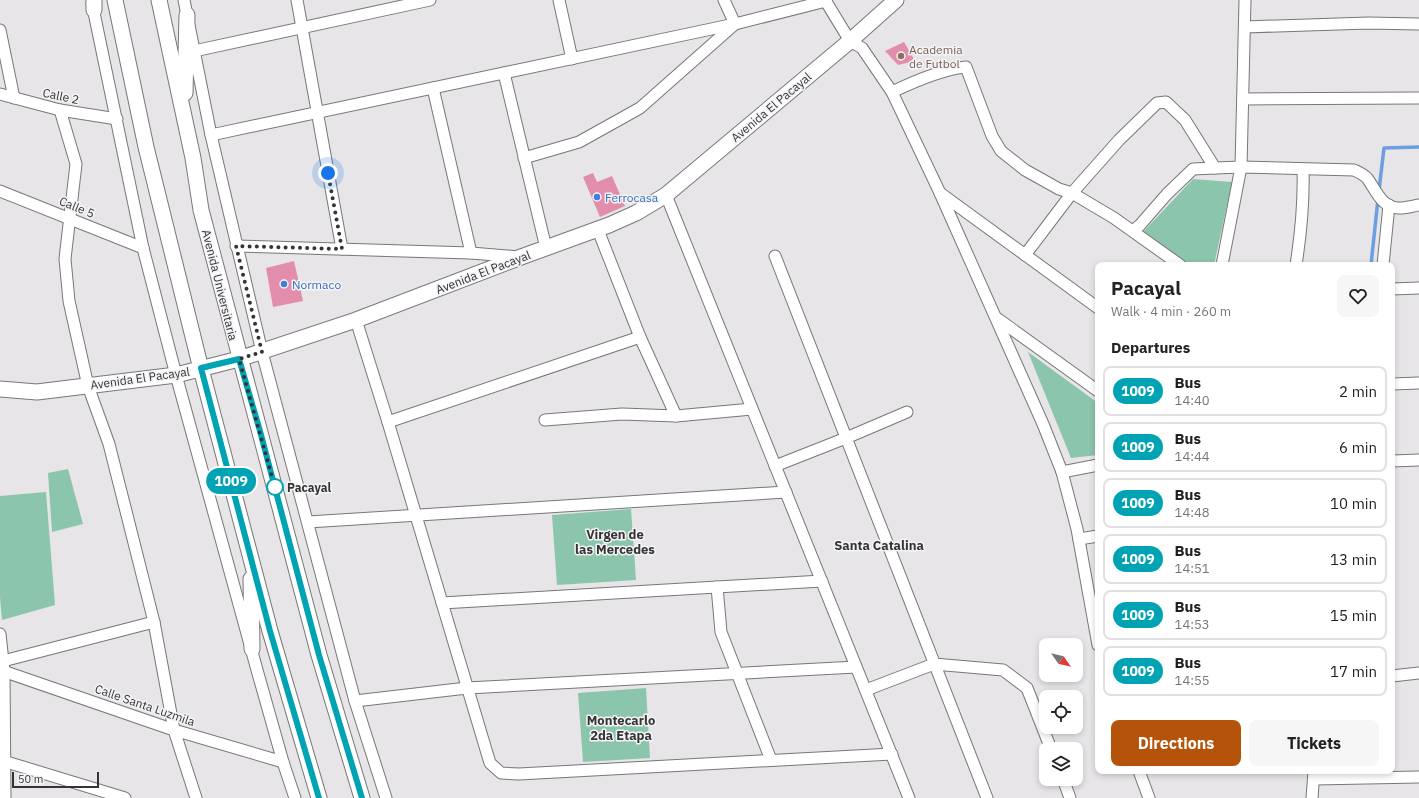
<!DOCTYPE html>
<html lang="en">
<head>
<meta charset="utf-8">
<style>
	body { margin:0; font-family:"IBM Plex Sans",sans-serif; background:#f6f6f6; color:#222; height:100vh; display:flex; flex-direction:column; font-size:15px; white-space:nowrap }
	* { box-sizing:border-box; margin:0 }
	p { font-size:13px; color:#767676 }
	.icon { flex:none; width:22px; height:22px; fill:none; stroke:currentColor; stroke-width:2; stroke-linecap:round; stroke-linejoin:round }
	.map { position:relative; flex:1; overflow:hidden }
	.sheet { position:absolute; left:1095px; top:262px; width:300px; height:512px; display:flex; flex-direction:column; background:#fff; border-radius:8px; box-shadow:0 2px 6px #0003 }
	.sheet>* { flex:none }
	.badge { padding:0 8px; border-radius:13px; font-size:14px; line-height:26px }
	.needle { width:26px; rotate:124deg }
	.tools { position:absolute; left:1039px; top:638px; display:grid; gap:8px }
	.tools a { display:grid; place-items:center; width:44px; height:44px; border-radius:8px; background:#fff; box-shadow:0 2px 6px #0003; font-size:20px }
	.scale { position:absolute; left:12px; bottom:10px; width:87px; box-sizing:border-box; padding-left:4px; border:2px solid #353435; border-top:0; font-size:11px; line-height:14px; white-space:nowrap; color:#353435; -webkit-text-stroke:3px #f4f3f6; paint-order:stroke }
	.you { position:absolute; width:20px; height:20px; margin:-10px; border:3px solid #fff; border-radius:50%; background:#1a73e8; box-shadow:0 0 0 6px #1a73e833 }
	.map>.badge { position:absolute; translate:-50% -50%; box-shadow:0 0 0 2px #fff }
	h2 { padding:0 16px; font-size:15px; line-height:36px }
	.round { display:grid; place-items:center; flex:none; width:42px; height:42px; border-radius:8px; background:#f6f6f6 }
	.headline { display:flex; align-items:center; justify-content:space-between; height:68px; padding:0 16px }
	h1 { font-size:19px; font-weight:800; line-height:30px }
	.cta { display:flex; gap:8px; margin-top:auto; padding:8px 16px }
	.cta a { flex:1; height:46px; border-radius:8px; background:#b45309; color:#fff; font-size:16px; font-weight:800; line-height:46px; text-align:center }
	.cta a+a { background:#f6f6f6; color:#222 }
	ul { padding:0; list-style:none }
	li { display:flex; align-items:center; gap:12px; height:50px; margin:0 8px 6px; padding:0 8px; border:2px solid #e0e0e0; border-radius:8px }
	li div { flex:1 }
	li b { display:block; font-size:15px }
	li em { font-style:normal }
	li .badge { min-width:44px; font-weight:700; text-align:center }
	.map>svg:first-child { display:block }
	.green { fill:#8bc6ac }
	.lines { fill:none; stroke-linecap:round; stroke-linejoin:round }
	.stream { stroke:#6d9ee0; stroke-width:3.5 }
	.building { fill:#e38dad }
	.street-casing { stroke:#777679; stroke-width:13 }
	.secondary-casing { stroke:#777679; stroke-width:17 }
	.street { stroke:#fff; stroke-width:11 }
	.secondary { stroke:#fff; stroke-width:15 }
	.line-casing { stroke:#fff; stroke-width:9 }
	.line { stroke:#00a3b4; stroke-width:6 }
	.walk { stroke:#353435; stroke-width:4; stroke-dasharray:0 7.2 }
	.education-dot { fill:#8d6e63; stroke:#f4f3f6; stroke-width:1.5 }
	.shop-dot { fill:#3f7fe0; stroke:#f4f3f6; stroke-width:1.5 }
	.stop-dot { fill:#fff; stroke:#00a3b4; stroke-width:2 }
	.labels { text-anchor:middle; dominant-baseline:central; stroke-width:3; stroke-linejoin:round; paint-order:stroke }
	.education-label { font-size:12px; fill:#785e54; stroke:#f4f3f6; text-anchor:start }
	.street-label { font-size:12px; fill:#353435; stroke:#f4f3f6 }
	.shop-label { font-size:12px; fill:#366cbe; stroke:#f4f3f6; text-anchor:start }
	.stop-label { font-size:12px; font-weight:bold; fill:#353435; stroke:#f4f3f6; text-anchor:start }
	.neighbourhood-label { font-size:13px; font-weight:bold; fill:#353435; stroke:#f4f3f6 }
</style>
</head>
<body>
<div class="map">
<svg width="1419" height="798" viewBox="0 0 1419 798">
	<rect width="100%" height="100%" fill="#e7e5e8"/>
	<!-- green -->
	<g class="green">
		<polygon points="1193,179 1232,182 1214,265 1188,265 1142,233"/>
		<polygon points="1028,352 1098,403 1098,455 1071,458"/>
		<polygon points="68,469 83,524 52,532 48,473"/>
		<polygon points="46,492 55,605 2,620 0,597 0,496"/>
		<polygon points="631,509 636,580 557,585 552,515"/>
		<polygon points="646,688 650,758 583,762 578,693"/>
	</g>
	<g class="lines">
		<!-- stream -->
		<g class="stream">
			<polyline points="1379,190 1384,148 1419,147"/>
			<polyline points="1371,265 1378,199"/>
		</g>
	</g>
	<!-- building -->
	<g class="building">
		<polygon points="904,42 915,61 898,65 885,51"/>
		<polygon points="593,173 597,182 612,176 625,206 600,217 583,177"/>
		<polygon points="294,261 303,301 273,307 266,268"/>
	</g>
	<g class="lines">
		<!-- street casing -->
		<g class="street-casing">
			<g id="street">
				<polyline points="184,0 211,135 262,352 355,701 386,798"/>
				<polyline points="297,0 342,249"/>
				<polyline points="559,0 572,59"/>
				<polyline points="825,0 850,41 862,48 892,92 940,193 1043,424 1062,472 1077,529 1098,645"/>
				<polyline points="92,3 143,248 176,375 257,670 283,762 295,798"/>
				<polyline points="1245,27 1368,23 1419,24"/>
				<polyline points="0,30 14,98"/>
				<polyline points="194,51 430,0"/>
				<polyline points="504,73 546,248"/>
				<polyline points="433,88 471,253"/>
				<path d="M892,92C913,82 943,69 966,67L992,136L1001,151L1025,170L1059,189L1072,193L1114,218L1180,265"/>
				<polyline points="0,94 60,110 117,119"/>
				<polyline points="1243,99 1419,98"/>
				<polyline points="60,110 76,164 65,259 69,301 88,386 109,444 154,622 174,730 196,798"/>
				<polyline points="211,135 735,24 826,1"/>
				<polyline points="524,158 579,142 640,108 735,24 724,0"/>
				<polyline points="0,191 143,248"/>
				<polyline points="940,193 1098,308"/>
				<polyline points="666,195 909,798"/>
				<polyline points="598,230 640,337 676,416"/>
				<polyline points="1133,231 1140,225 1167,194 1193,169 1215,168"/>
				<polyline points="236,246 471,253 519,257"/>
				<path d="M1025,255L1072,193L1119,140L1157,103L1166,102L1185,120L1215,168L1241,167L1354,170C1358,172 1363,174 1367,178C1376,190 1382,209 1400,208C1406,208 1413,206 1419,205"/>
				<polyline points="775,256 987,798"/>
				<polyline points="1222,265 1241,167 1245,0"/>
				<path d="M1296,265C1301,233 1304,202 1303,169"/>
				<polyline points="1383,265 1389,205"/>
				<polyline points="1392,289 1419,288"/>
				<polyline points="998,319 1098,391"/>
				<polyline points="356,320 388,422 490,763 501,773 519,774 892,754"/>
				<polyline points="1392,384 1419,383"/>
				<polyline points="545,420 622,414 676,416 752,409"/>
				<polyline points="388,422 640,337"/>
				<polyline points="1392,461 1419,460"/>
				<polyline points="775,466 846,438 907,412"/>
				<polyline points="1062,472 1098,465"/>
				<polyline points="308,522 786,492"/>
				<polyline points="1079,539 1098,536"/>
				<polyline points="717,587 721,632 771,760"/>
				<polyline points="442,603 822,581"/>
				<polyline points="0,634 4,671 5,798"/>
				<polyline points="3,661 154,622"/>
				<polyline points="0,670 174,730 283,762"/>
				<polyline points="1392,676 1419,673"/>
				<polyline points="866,690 934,664 1003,670 1027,688 1051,749"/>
				<polyline points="355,701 467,688 856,667"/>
				<polyline points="0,760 125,798"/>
				<polyline points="1139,771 1149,798"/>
				<polyline points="1063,779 1070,798"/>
				<polyline points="1314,779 1419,777"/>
				<polyline points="1312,798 1314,771"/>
			</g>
		</g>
		<!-- secondary casing -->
		<g class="secondary-casing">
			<g id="secondary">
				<polyline points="115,0 146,147 201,369 270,631 319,798"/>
				<polyline points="159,0 193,158 201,210 319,655 362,798"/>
				<polyline points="94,10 94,0"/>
				<polyline points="185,93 187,15"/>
				<polyline points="0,389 37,392 176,375 239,359 356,320 521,257 609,225 636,213 666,195 850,41 896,0"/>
				<polyline points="251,579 252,649"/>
			</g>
		</g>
		<!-- street -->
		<use href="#street" class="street"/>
		<!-- secondary -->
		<use href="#secondary" class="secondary"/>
	</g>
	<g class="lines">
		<!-- line casing -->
		<g class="line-casing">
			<polyline id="line" points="319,798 270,631 201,368 239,359 260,431 319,655 362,798"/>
		</g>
		<!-- line -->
		<use href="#line" class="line"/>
		<!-- walk -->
		<polyline class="walk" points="275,487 276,491 239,359 262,352 236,246 342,249 328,173"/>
	</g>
	<!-- markers -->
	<circle class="education-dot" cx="901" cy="56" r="4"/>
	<g class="shop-dot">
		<circle cx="597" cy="197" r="4"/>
		<circle cx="284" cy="284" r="4"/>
	</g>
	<circle class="stop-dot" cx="275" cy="487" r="8"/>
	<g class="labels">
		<!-- education labels -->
		<g class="education-label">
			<text x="909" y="49">Academia<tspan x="909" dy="14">de Futbol</tspan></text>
		</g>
		<!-- street labels -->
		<g class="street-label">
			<text transform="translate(61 96) rotate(12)">Calle 2</text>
			<text transform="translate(771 107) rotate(-40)">Avenida El Pacayal</text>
			<text transform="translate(77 207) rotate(22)">Calle 5</text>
			<text transform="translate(483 272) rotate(-21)">Avenida El Pacayal</text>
			<text transform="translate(220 285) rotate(76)">Avenida Universitaria</text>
			<text transform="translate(140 378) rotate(-8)">Avenida El Pacayal</text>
			<text transform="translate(145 705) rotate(19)">Calle Santa Luzmila</text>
		</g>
		<!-- shop labels -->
		<g class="shop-label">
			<text x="605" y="197">Ferrocasa</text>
			<text x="292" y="284">Normaco</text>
		</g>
		<!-- stop labels -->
		<g class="stop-label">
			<text x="287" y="487">Pacayal</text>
		</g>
		<!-- neighbourhood labels -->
		<g class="neighbourhood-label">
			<text x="615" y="534">Virgen de<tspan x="615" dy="15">las Mercedes</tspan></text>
			<text x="879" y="545">Santa Catalina</text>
			<text x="621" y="720">Montecarlo<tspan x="621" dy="15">2da Etapa</tspan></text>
		</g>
	</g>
</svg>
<div class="tools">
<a><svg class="needle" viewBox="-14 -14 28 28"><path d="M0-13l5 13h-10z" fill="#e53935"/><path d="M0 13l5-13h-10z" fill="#767676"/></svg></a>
<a><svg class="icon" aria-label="locate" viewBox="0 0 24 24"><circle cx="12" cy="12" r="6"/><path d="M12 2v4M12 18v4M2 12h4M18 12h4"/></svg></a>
<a><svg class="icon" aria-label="layers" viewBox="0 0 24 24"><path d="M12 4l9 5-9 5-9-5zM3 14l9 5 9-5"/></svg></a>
</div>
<div class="scale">50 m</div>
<div class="you" style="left:328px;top:173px"></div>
<b class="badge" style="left:231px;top:481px;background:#00a3b4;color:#fff">1009</b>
<section class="sheet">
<div class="headline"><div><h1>Pacayal</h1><p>Walk · 4 min · 260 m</p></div><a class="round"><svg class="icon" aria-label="heart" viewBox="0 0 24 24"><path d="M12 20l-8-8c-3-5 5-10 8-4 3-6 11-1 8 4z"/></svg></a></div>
<h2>Departures</h2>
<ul>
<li><span class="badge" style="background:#00a3b4;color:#fff">1009</span><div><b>Bus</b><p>14:40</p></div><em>2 min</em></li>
<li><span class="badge" style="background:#00a3b4;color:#fff">1009</span><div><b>Bus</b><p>14:44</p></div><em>6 min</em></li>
<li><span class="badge" style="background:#00a3b4;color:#fff">1009</span><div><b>Bus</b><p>14:48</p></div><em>10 min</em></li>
<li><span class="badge" style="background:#00a3b4;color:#fff">1009</span><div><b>Bus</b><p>14:51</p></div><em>13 min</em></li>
<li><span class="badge" style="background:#00a3b4;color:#fff">1009</span><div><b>Bus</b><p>14:53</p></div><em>15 min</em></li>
<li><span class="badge" style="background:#00a3b4;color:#fff">1009</span><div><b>Bus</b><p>14:55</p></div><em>17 min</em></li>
</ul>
<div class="cta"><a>Directions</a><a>Tickets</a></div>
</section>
</div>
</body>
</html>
